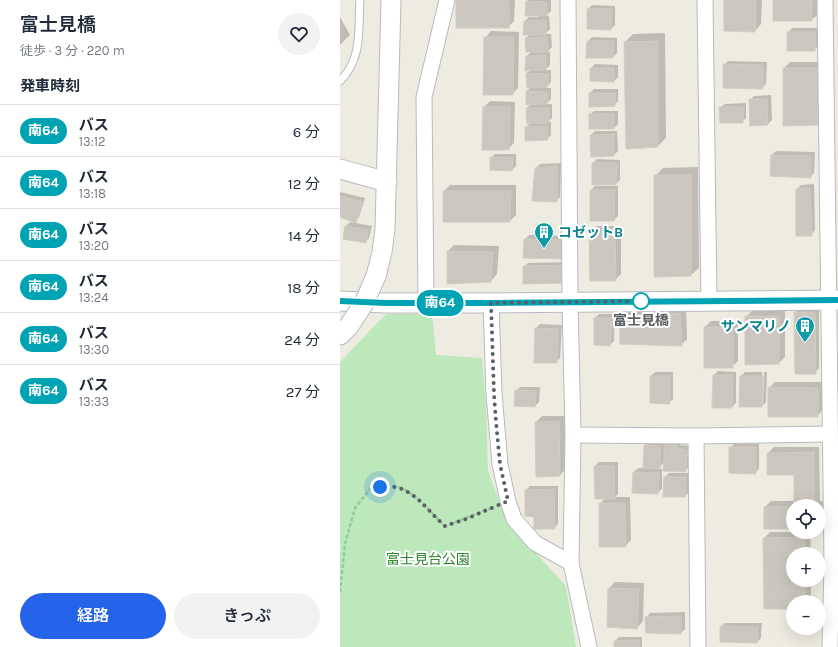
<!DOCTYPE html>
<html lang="ja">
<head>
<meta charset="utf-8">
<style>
	body { margin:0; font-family:Karla,"Noto Sans JP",sans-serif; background:#f2f2f3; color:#1f2937; height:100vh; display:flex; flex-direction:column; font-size:15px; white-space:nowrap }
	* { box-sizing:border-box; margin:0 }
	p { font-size:13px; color:#747a83 }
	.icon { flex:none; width:22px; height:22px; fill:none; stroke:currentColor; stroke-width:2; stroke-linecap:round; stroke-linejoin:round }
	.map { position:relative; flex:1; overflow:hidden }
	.drawer { display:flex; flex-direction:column; background:#fff; width:340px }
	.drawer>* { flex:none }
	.badge { padding:0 8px; border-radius:13px; font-size:14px; line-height:26px }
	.tools { position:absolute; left:446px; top:499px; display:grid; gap:8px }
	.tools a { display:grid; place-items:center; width:40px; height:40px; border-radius:50%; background:#fff; box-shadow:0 4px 16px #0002; font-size:20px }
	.you { position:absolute; width:20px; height:20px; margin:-10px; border:3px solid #fff; border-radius:50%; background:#1a73e8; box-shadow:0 0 0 6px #1a73e833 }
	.map>.badge { position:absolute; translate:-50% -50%; box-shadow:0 0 0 2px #fff }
	h2 { padding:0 20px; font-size:15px; line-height:36px }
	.round { display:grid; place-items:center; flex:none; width:42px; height:42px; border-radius:21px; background:#f2f2f3 }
	.headline { display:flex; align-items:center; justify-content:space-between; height:68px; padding:0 20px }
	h1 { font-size:19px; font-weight:600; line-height:30px }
	.action { display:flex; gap:8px; margin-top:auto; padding:8px 20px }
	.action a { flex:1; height:46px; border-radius:24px; background:#2563eb; color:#fff; font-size:16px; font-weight:600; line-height:46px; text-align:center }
	.action a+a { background:#f2f2f3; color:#1f2937 }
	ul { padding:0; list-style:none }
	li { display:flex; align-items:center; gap:12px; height:52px; padding:0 20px; border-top:1px solid #e0e1e3 }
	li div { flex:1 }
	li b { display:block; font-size:15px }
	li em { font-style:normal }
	li .badge { min-width:44px; font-weight:700; text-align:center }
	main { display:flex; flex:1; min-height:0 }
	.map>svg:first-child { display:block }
	.green { fill:#bde8bb }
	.shadow { fill:#0003; fill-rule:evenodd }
	.building { fill:#cbc7c0; stroke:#d3ccbf }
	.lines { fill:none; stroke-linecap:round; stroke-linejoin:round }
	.service-casing { stroke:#b7babf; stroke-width:9 }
	.minor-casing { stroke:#b7babf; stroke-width:17 }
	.tertiary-casing { stroke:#b7babf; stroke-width:21 }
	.path { stroke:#94caa0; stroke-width:2.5; stroke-dasharray:4 2; stroke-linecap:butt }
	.service { stroke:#fff; stroke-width:7 }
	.minor { stroke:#fff; stroke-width:15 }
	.tertiary { stroke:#fff; stroke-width:19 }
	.tertiary-bridge-casing { stroke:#b7babf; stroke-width:21; stroke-linecap:butt }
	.tertiary-bridge { stroke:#fff; stroke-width:19 }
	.line-casing { stroke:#fff; stroke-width:9 }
	.line { stroke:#00a3b4; stroke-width:6 }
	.walk { stroke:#5a5f63; stroke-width:4; stroke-dasharray:0 7.2 }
	.stop-dot { fill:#fff; stroke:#00a3b4; stroke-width:2 }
	.labels { text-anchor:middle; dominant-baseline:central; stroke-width:4; stroke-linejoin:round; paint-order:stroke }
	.culture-label { font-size:14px; font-weight:bold; fill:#0d838f; stroke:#fff; text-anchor:start }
	.stop-label { font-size:14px; font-weight:bold; fill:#5a5f63; stroke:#fff }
	.park-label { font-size:14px; fill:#2e872e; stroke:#fff }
</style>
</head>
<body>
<main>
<section class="drawer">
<div class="headline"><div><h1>富士見橋</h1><p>徒歩 · 3 分 · 220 m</p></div><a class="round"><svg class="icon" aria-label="heart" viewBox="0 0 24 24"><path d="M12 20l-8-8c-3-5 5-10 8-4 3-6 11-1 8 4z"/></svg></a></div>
<h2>発車時刻</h2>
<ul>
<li><span class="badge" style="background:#00a3b4;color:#fff">南64</span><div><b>バス</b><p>13:12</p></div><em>6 分</em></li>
<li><span class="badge" style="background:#00a3b4;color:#fff">南64</span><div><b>バス</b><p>13:18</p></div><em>12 分</em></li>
<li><span class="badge" style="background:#00a3b4;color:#fff">南64</span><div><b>バス</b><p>13:20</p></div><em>14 分</em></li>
<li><span class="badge" style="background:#00a3b4;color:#fff">南64</span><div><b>バス</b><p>13:24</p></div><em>18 分</em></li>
<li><span class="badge" style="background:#00a3b4;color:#fff">南64</span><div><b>バス</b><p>13:30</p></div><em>24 分</em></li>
<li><span class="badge" style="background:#00a3b4;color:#fff">南64</span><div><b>バス</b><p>13:33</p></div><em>27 分</em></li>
</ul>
<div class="action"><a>経路</a><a>きっぷ</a></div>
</section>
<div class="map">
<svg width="498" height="647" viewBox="0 0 498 647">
	<rect width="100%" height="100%" fill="#eeebe1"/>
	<!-- green -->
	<polygon class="green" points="46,314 92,314 96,355 142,358 146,405 148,471 167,522 226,586 236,647 0,647 0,362"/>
	<!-- shadow -->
	<g class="shadow">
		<polygon points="117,0 175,0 174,21 168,27"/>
		<polygon points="188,0 211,0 211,11 205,16 209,16 210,29 205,34 211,34 212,47 207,52 210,52 210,65 205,70 211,70 211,82 206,88 211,88 211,99 206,104 212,104 212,118 208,122 211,122 211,135 207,139 186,127 191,123 187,108 191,104 187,91 191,87 187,73 191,70 187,56 192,51 186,38 190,34 184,34 185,21 189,17 198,17 198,15 187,2"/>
		<polygon points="385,0 422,0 421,24 415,31 385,30"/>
		<polygon points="434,0 478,0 478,14 472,20"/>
		<polygon points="252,5 275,6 275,25 271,29 248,9"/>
		<polygon points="0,17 10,35 0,45"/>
		<polygon points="452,28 478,28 478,46 474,50 448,32"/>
		<polygon points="151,31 179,32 178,88 172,94 145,38"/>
		<polygon points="325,33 326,138 318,146 285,42 293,34"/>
		<polygon points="252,37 277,38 277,53 273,57 248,41"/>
		<polygon points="388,61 427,62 426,84 422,88 384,65"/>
		<polygon points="450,62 483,62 484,118 478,124 444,68"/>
		<polygon points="255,64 278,65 278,77 274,81 251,68"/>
		<polygon points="254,89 278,89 278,101 274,105 250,93"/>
		<polygon points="431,95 432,120 428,124 410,100 414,96"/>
		<polygon points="150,101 175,102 174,143 168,149 144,107"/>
		<polygon points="406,103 406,118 402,122 380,108 385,104"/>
		<polygon points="254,111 278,111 278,124 274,128 250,128 250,115"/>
		<polygon points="255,131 277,131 278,151 274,155 251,135"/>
		<polygon points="436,151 475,152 474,173 470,177 432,155"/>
		<polygon points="155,154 176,154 176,166 172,170 151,158"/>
		<polygon points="257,159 280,160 280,180 276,184 253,163"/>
		<polygon points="221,163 220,197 216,201 196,168 200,164"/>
		<polygon points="358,167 359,268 351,275 315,276 315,176 323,168"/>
		<polygon points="474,184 475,230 471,235 457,189 461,185"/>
		<polygon points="110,185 176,185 176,215 170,221 104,191"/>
		<polygon points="255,186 278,186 278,216 274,220 251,190"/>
		<polygon points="0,192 25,198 19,217 15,221 0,216"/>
		<polygon points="10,222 32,226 29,238 25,242 4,238 6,226"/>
		<polygon points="256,226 281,226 281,274 275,280 250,232"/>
		<polygon points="189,235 229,236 224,258 185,239"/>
		<polygon points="114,245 159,246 157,274 151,281 108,251"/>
		<polygon points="228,262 225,282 184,267 188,263"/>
		<polygon points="346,307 347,339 341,345 281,317 287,310"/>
		<polygon points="459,308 479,309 479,368 475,373 456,373 455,312"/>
		<polygon points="412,311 445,311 445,357 439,363 406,317"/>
		<polygon points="259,314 275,314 274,341 270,345 255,318"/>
		<polygon points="371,321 398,321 398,361 392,367 365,327"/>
		<polygon points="200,324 222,325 220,358 216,362 196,328"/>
		<polygon points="378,371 396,372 396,403 392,407 374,375"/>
		<polygon points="315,372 333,372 333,399 329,403 311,376"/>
		<polygon points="405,372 422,372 421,404 423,404 424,372 427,372 426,402 422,406 400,406 401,376"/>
		<polygon points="435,382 484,382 483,410 477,416 429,388"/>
		<polygon points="180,387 200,387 199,402 195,406 175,405 176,391"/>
		<polygon points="202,416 225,416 226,469 220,475 197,476 196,422"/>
		<path d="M330,440L340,441V445L351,446L349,466L345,471L322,469V489L317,493L294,472L298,468H304L305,446L309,441L324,442V446ZM324,462V469H318Z"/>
		<polygon points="394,444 419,444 419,469 415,473 390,448"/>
		<polygon points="434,447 479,447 480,501 490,501 479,528 479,506 453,506 453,528 425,507 431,501 455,501 455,474 428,453"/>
		<polygon points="259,462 278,462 278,494 275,497 290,497 291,540 285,546 260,504 265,498 255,466"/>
		<polygon points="329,473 350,473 349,492 345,496 325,477"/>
		<polygon points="190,486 218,486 218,524 214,528 195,516 186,490"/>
		<polygon points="430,532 470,532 471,554 453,554 453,580 471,580 471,602 453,602 453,608 424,538"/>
		<polygon points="275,582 304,583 303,621 297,628 269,588"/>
		<polygon points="345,612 345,629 341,633 306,618 310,613"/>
		<polygon points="385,623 422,623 421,638 417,642 381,627"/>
		<polygon points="279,637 302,637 302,647 275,647 275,641"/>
	</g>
	<!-- building -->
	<g class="building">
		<rect x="116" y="0" width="53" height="28"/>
		<polygon points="384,0 416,0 415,32 384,31"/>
		<rect x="433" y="0" width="39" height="21"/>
		<polygon points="186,1 207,2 207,16 185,16"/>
		<polygon points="247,9 272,9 271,30 247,29"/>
		<polygon points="206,20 206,35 183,35 184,21"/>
		<rect x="447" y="32" width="28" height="19"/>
		<polygon points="144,37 174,37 173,95 143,95"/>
		<polygon points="207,37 208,52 186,52 185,38"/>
		<polygon points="247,41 274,41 273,58 246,58"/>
		<polygon points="318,41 318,147 286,149 284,42"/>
		<polygon points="206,55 206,70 185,71 186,56"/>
		<polygon points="383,64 423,65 423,89 383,88"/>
		<polygon points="250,68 274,68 274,82 250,81"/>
		<polygon points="443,68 478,68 478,125 443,126"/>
		<polygon points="186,73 208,74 208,87 187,88"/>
		<polygon points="186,91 207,92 207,104 186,105"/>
		<polygon points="249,93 275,93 275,106 249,107"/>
		<polygon points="409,99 427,99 428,125 410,126"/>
		<polygon points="143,107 170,107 169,150 142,150"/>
		<polygon points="379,107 403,107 403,123 380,123"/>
		<polygon points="186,108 209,108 209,123 187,124"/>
		<rect x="249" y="114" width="25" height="15"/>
		<polygon points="207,126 208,140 185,141 185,127"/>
		<polygon points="274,134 274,156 251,157 250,135"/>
		<polygon points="431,155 471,156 471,178 430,176"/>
		<polygon points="150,157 173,158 172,171 150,170"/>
		<polygon points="252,163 277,163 276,185 252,185"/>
		<polygon points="217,166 217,202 192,201 195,168"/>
		<polygon points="314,175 351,175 351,276 314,277"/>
		<polygon points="470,188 472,236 456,236 456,189"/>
		<polygon points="250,190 275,190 274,221 250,221"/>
		<polygon points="103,191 171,191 170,222 103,222"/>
		<polygon points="0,196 22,202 16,223 0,217"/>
		<polygon points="5,226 28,230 26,243 3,239"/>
		<polygon points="275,231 276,281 250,281 249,232"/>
		<polygon points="184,239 225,240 225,259 183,258"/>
		<polygon points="107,251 153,252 151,282 107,284"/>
		<polygon points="225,265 225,283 183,284 183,266"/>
		<polygon points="454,312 475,313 476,374 455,374"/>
		<polygon points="340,313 342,346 280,344 280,316"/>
		<polygon points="405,316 439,316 439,364 405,365"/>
		<polygon points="254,318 272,318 270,346 254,345"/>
		<rect x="364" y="327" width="29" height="41"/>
		<polygon points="195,328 218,329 217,363 194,363"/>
		<polygon points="373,375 393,375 392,408 372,408"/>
		<polygon points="310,376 330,376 330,404 310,403"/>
		<polygon points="400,376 423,376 422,407 399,407"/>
		<polygon points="428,387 478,388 478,417 428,417"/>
		<polygon points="175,390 196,391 195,407 174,406"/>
		<polygon points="219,421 220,476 196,477 195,422"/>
		<polygon points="325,444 336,445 337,448 348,450 345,472 323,471"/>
		<polygon points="304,445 320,446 320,469 303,468"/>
		<polygon points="389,447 416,447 416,474 389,473"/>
		<polygon points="474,452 474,506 454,506 454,475 427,475 427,453"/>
		<polygon points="254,466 274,466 275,499 255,499"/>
		<polygon points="293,472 319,473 318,494 292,493"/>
		<polygon points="324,477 346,477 345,497 323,497"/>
		<polygon points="214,489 215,529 194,529 194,517 185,516 185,490"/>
		<polygon points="259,503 285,503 286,547 259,547"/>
		<polygon points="484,506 485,529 479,529 479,507"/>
		<rect x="424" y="507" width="29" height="22"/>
		<polygon points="465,537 465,554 453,554 453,580 465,580 466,602 453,602 453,609 424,609 423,538"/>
		<polygon points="268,588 299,589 297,629 267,627"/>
		<polygon points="341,616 341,634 306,633 305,617"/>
		<polygon points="380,626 418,627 417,643 380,642"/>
		<polygon points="299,640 299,647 274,647 274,641"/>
	</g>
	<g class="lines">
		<!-- service casing -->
		<g class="service-casing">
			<path id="service" d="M0,81C23,59 18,28 20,0"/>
		</g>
		<!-- minor casing -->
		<g class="minor-casing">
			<g id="minor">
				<polyline points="228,0 230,301 233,435 231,563 249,647"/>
				<polyline points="365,0 369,301"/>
				<polyline points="485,0 492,565 490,647"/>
				<polyline points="86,302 84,97 107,0"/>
				<polyline points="151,303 154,394 160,464 168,501 174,519 195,543 231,563"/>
				<polyline points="233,435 356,436 490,434"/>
				<polyline points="356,436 358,647"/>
			</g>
		</g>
		<!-- tertiary casing -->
		<g class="tertiary-casing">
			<g id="tertiary">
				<polyline points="0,169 47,182"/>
				<polyline points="36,276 42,252 45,229 51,0"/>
				<polyline points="0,301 45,303 151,303 498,300"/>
				<polyline points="0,335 9,326"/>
			</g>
		</g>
		<!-- path -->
		<path class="path" d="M0,592L5,544L15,508L30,489C36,488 42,486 48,486C72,485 89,512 105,526L154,507"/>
		<!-- service -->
		<use href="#service" class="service"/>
		<!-- minor -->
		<use href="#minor" class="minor"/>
		<!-- tertiary -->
		<use href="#tertiary" class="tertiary"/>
		<!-- tertiary-bridge casing -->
		<g class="tertiary-bridge-casing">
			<polyline id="tertiary-bridge" points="9,326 24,303 36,276"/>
		</g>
		<!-- tertiary-bridge -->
		<use href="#tertiary-bridge" class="tertiary-bridge"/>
	</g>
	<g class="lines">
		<!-- line casing -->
		<g class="line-casing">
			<polyline id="line" points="0,301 45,303 151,303 498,300"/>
		</g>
		<!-- line -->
		<use href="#line" class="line"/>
		<!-- walk -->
		<path class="walk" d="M40,487C71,482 84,508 105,526L126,519L168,501L160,464L156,422L154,394L151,303L307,301H301"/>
	</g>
	<!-- icons -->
	<defs>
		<g id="building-pin" transform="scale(1)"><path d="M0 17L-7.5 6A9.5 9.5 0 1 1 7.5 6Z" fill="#0f9aa8" stroke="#fff"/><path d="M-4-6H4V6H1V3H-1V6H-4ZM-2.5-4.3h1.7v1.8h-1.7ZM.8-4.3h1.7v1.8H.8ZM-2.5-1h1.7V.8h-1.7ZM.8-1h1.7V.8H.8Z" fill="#fff"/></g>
	</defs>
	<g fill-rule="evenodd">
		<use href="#building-pin" x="204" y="232"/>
		<use href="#building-pin" x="465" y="326"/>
	</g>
	<!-- markers -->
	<circle class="stop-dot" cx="301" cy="301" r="8"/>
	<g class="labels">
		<!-- culture labels -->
		<g class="culture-label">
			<text x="218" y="232">コゼットB</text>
			<text x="451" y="326" text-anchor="end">サンマリノ</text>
		</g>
		<!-- stop labels -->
		<g class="stop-label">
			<text x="301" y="320">富士見橋</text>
		</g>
		<!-- park labels -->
		<g class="park-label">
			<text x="88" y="559">富士見台公園</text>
		</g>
	</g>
</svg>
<div class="tools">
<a><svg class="icon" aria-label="locate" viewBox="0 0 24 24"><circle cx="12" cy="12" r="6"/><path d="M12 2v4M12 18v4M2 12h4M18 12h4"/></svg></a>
<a>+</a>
<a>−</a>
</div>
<div class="you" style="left:40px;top:487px"></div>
<b class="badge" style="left:100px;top:303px;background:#00a3b4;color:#fff">南64</b>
</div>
</main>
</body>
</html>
